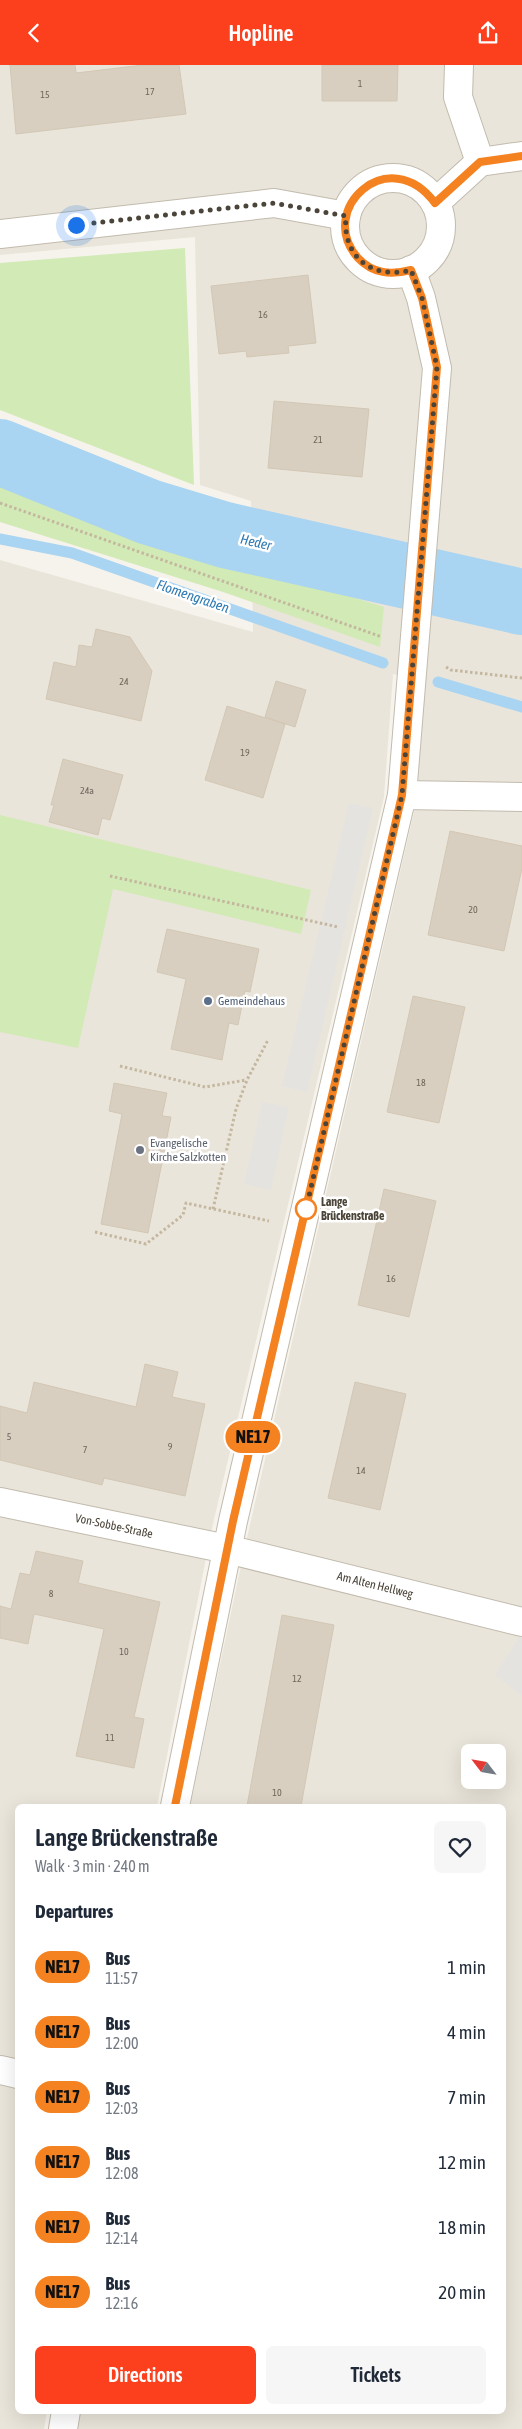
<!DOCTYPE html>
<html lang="en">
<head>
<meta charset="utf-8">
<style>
	body { margin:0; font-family:"Asap Condensed",sans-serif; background:#f6f6f7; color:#1f2937; height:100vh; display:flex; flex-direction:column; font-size:19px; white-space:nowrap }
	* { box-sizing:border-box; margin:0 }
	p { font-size:16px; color:#747a83 }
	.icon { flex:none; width:28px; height:28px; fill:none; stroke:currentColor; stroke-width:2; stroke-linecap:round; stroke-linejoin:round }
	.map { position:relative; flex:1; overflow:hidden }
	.side { position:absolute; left:15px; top:1739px; width:491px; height:610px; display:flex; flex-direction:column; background:#fff; border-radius:8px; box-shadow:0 5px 20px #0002 }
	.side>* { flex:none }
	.badge { padding:0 10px; border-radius:16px; font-size:18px; line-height:32px }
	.needle { width:32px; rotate:301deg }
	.tools { position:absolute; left:461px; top:1679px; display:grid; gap:10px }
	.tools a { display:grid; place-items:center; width:45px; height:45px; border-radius:8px; background:#fff; box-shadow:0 5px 20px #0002; font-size:25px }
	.you { position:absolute; width:25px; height:25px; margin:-12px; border:4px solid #fff; border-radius:50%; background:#1a73e8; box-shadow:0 0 0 8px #1a73e833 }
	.map>.badge { position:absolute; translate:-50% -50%; box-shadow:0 0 0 2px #fff }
	h2 { padding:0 20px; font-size:19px; line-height:45px }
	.round { display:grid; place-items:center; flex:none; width:52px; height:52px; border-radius:8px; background:#f6f6f7 }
	.headline { display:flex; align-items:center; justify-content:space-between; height:85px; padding:0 20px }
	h1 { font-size:24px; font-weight:600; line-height:38px }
	.button { display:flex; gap:10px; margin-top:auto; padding:10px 20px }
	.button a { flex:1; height:58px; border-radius:8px; background:#fc3f1d; color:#fff; font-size:20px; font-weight:600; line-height:58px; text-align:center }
	.button a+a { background:#f6f6f7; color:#1f2937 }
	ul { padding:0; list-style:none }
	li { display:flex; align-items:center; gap:15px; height:65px; padding:0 20px }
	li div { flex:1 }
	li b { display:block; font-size:19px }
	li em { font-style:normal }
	li .badge { min-width:55px; font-weight:700; text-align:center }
	header { display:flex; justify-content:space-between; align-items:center; height:65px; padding:0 20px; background:#fc3f1d; color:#fff; font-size:22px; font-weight:600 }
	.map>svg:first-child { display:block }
	.residential { fill:#eae5da; fill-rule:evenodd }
	.green { fill:#d2eab5 }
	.parking { fill:#e5e3e0 }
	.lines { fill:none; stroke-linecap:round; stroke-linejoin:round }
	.stream { stroke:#a9d4f2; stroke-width:11 }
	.river { stroke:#a9d4f2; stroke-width:66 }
	.building { fill:#d8cfc1; stroke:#d3c7b4 }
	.minor-casing { stroke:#c2bbae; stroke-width:30 }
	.path { stroke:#c4b79f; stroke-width:3; stroke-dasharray:2.5 2.5; stroke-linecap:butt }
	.minor { stroke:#fff; stroke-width:28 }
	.line-casing { stroke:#fff; stroke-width:11 }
	.line { stroke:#f58220; stroke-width:8 }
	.walk { stroke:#4b4439; stroke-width:5; stroke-dasharray:0 9 }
	.service-dot { fill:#5c6f8a; stroke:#fff; stroke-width:2 }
	.worship-dot { fill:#6b7280; stroke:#fff; stroke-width:2 }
	.stop-dot { fill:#fff; stroke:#f58220; stroke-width:2.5 }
	.labels { text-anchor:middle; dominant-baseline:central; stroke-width:5; stroke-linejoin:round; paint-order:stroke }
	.number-label { font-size:10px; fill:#6e675b }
	.service-label { font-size:12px; fill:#4e5e75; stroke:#fff; text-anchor:start }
	.worship-label { font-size:12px; fill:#5b616d; stroke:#fff; text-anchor:start }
	.stop-label { font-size:12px; font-weight:bold; fill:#4b4439; stroke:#fff; text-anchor:start }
	.street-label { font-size:12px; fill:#4b4439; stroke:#fff }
	.water-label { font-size:14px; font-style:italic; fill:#2e7ab2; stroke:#fff }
</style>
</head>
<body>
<header><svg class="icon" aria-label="back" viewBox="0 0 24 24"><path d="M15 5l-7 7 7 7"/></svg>Hopline<svg class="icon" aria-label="share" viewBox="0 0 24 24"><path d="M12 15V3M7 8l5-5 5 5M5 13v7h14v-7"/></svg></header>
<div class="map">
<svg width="522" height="2364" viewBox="0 0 522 2364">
	<rect width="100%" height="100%" fill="#f6f3ec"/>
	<!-- residential -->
	<path class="residential" d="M0,0H522V2364H77L80,2346H504V1741H190L246,1477L416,738L424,618L393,609L384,732L212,1463L157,1741H18V2346H47L44,2364H0V495L253,567L251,436L200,420L195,172L0,190ZM470,1688H498V1715H470Z"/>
	<!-- green -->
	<g class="green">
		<polygon points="185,183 194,420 0,345 0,198"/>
		<polygon points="0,417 219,497 245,499 384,542 380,582 223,527 0,457"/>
		<polygon points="0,750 311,825 301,869 113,824 78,983 0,967"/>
	</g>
	<!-- parking -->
	<g class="parking">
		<polygon points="349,738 373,743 307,1027 282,1021"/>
		<polygon points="262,1037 289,1042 271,1125 244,1119"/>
		<polygon points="522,1567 522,1631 495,1610"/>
	</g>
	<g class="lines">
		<!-- stream -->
		<g class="stream">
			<polyline points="0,474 72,488 383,598"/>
			<polyline points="438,617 522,642"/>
		</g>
		<!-- river -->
		<polyline class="river" points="0,387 149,447 225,470 522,537"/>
	</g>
	<!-- building -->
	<g class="building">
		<polygon points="10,0 75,0 76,8 143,0 179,0 186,49 16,69"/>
		<polygon points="322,0 398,0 397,36 322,36"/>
		<polygon points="308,210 316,278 288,281 289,288 247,292 246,286 219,289 211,221"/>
		<polygon points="274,336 369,344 362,412 268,403"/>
		<polygon points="96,564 130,572 152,606 141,656 46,634 54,597 76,602 79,580 92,582"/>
		<polygon points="276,616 306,625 295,662 265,652"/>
		<polygon points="227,641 285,659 263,733 205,715"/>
		<polygon points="63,694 123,710 110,755 102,753 98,770 49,757 54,740 51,740"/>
		<polygon points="450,766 522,781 522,803 504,886 428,870"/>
		<polygon points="167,864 259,884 250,927 245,926 238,960 229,958 222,995 171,984 186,914 157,907"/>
		<polygon points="413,931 465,942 439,1058 387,1047"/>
		<polygon points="114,1018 167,1028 162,1051 171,1052 148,1168 101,1159 122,1049 109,1046"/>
		<polygon points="384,1124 436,1136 409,1252 358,1240"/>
		<polygon points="145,1299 178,1307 172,1332 205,1339 185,1431 104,1413 102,1420 0,1395 0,1341 27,1348 34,1317 136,1342"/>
		<polygon points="355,1317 406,1329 380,1445 328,1433"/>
		<polygon points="36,1486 83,1496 78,1518 160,1537 134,1652 144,1654 134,1703 76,1691 104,1564 34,1549 28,1579 0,1573 0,1541 11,1544 20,1508 30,1510"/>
		<polygon points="282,1550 334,1560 301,1741 247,1741"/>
	</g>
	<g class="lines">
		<!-- minor casing -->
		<g class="minor-casing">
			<g id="minor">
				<polyline points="459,0 458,32 480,97"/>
				<circle cx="393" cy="161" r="48"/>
				<polyline points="435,138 480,97 522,91"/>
				<polyline points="0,169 274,138 346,151"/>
				<polyline points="402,730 522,732"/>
				<polyline points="0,1437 227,1484 522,1557"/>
				<polyline points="175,1741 233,1456 402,730 437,303 421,233 411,205"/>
				<polyline points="0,2005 18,2009"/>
				<polyline points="63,2364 66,2346"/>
			</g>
		</g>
		<!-- path -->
		<g class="path">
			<polyline points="0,438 382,572"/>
			<polyline points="446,602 451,605 522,613"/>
			<polyline points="110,811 338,862"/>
			<polyline points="120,1001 205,1022 246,1015"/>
			<polyline points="213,1144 236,1044 247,1015 268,975"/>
			<polyline points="95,1167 146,1179 183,1150 186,1138 269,1156"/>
		</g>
		<!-- minor -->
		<use href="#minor" class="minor"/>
	</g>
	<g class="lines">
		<!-- line casing -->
		<g class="line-casing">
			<path id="line" d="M175,1741L233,1456L402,730L437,302L422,233L411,205C391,210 373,209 358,193C315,145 389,76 435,138L480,97L522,91"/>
		</g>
		<!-- line -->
		<use href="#line" class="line"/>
		<!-- walk -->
		<path class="walk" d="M76,160L274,138L346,151C342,192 372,215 411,205L422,233L437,302L402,730L306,1144"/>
	</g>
	<!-- markers -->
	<circle class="service-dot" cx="208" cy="936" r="5"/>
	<circle class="worship-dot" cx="140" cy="1085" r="5"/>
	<circle class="stop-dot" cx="306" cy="1144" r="10"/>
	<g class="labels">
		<!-- number labels -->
		<g class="number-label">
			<text x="360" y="18">1</text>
			<text x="150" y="26">17</text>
			<text x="45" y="29">15</text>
			<text x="263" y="249">16</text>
			<text x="318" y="374">21</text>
			<text x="124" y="616">24</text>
			<text x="245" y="687">19</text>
			<text x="87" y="725">24a</text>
			<text x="473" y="844">20</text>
			<text x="421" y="1017">18</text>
			<text x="391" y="1213">16</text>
			<text x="9" y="1371">5</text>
			<text x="170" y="1381">9</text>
			<text x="85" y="1384">7</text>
			<text x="361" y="1405">14</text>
			<text x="51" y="1528">8</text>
			<text x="124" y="1586">10</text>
			<text x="297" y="1613">12</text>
			<text x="110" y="1672">11</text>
			<text x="277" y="1727">10</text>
		</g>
		<!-- service labels -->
		<g class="service-label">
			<text x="218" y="936">Gemeindehaus</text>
		</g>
		<!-- worship labels -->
		<g class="worship-label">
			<text x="150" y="1078">Evangelische<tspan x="150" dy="14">Kirche Salzkotten</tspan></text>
		</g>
		<!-- stop labels -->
		<g class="stop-label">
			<text x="321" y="1137">Lange<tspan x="321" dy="14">Brückenstraße</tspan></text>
		</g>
		<!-- street labels -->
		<g class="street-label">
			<text transform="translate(114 1461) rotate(12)">Von-Sobbe-Straße</text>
			<text transform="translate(375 1520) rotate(14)">Am Alten Hellweg</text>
		</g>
		<!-- water labels -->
		<g class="water-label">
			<text transform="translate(256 477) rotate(13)">Heder</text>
			<text transform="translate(193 531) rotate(19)">Flomengraben</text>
		</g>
	</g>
</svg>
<div class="tools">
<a><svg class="needle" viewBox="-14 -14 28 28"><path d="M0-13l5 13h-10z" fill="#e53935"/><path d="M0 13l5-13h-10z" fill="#747a83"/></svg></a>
</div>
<div class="you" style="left:76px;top:160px"></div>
<b class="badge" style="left:253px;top:1372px;background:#f58220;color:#111">NE17</b>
<section class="side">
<div class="headline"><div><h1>Lange Brückenstraße</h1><p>Walk · 3 min · 240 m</p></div><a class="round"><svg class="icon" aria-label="heart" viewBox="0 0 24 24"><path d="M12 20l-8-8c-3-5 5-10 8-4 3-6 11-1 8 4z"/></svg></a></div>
<h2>Departures</h2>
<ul>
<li><span class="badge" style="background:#f58220;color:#111">NE17</span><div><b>Bus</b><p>11:57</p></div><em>1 min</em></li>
<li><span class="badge" style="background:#f58220;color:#111">NE17</span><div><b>Bus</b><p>12:00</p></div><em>4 min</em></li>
<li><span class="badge" style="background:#f58220;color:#111">NE17</span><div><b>Bus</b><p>12:03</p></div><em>7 min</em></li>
<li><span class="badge" style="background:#f58220;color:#111">NE17</span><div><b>Bus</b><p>12:08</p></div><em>12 min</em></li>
<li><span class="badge" style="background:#f58220;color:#111">NE17</span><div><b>Bus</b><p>12:14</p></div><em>18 min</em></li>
<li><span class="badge" style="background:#f58220;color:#111">NE17</span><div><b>Bus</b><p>12:16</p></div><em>20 min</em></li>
</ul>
<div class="button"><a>Directions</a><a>Tickets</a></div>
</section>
</div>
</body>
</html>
